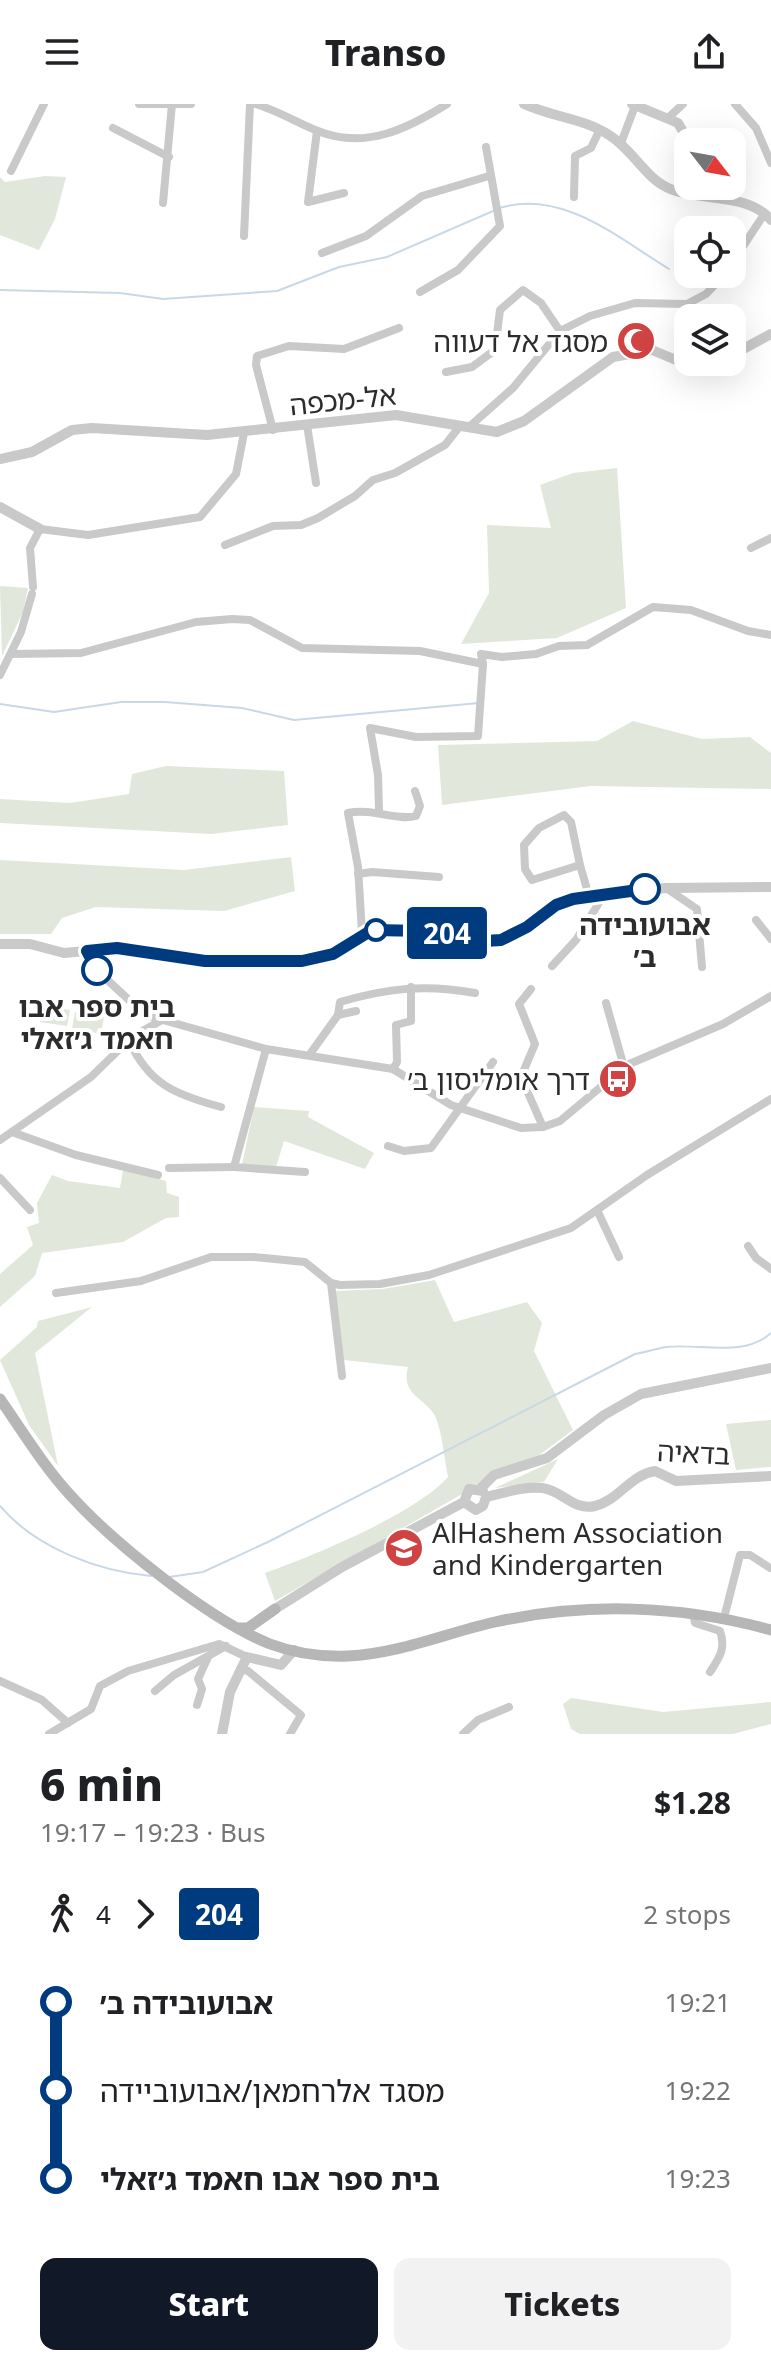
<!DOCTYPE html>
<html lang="en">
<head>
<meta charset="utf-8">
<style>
	body { margin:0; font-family:"Noto Sans","Noto Sans Hebrew",sans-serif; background:#f2f2f2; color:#202124; height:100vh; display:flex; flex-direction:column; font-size:30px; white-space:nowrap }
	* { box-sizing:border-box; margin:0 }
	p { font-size:26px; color:#757577 }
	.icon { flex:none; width:44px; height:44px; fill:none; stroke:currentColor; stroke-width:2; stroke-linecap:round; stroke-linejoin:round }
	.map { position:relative; height:1630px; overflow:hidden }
	.sheet { display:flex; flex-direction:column; background:#fff; flex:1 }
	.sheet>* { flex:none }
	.badge { padding:0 16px; border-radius:6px; font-size:28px; line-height:52px }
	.needle { width:52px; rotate:121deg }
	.controls { position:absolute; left:674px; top:24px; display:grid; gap:16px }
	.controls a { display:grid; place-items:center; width:72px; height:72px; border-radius:16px; background:#fff; box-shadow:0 8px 32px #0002; font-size:40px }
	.map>.badge { position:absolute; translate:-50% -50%; box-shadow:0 0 0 4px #fff }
	.legs { display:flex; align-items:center; gap:12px; height:88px; padding:0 40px; font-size:26px }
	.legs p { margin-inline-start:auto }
	.head { display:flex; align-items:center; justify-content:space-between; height:136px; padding:0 40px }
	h1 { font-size:44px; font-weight:800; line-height:60px }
	.action { display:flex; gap:16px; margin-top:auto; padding:16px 40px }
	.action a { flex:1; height:92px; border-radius:16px; background:#111827; color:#fff; font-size:32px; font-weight:800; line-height:92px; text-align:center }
	.action a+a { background:#f2f2f2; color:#202124 }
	ul { padding:0 40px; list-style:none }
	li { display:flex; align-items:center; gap:28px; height:88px; font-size:30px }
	li i { display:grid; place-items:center; width:12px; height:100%; margin:0 10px; background:currentColor }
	li i::after { content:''; width:20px; height:20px; margin:-10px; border:6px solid; border-radius:50%; background:#fff }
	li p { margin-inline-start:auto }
	li:first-child i { background:linear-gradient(#0000 50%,currentColor 0) }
	li:last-child i { background:linear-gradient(currentColor 50%,#0000 0) }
	header { display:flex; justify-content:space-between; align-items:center; height:104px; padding:0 40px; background:#fff; font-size:36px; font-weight:800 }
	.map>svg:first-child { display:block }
	.green { fill:#e1e8db }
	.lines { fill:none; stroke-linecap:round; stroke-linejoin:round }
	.stream { stroke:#c9d8e6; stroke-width:2 }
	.minor { stroke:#c9c9c9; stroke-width:8 }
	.tertiary { stroke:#c9c9c9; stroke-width:10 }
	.secondary { stroke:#b6b6b6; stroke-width:11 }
	.line-1-casing { stroke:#fff; stroke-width:18 }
	.line-1 { stroke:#003b80; stroke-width:12 }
	.stop-1-dot { fill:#fff; stroke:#003b80; stroke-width:4 }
	.labels { text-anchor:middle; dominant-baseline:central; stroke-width:8; stroke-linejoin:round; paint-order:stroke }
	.poi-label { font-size:28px; fill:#2c2c2c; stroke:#fff; text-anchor:end }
	.street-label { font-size:28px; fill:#2c2c2c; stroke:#fff }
	.stop-label { font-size:28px; font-weight:bold; fill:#2c2c2c; stroke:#fff }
</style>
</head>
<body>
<header><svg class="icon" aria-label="menu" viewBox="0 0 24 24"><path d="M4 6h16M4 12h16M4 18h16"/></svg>Transo<svg class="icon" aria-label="share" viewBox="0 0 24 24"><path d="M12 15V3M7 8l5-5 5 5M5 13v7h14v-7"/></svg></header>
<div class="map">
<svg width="771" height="1630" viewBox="0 0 771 1630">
	<rect width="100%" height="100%" fill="#fff"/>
	<!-- green -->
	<g class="green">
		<polygon points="45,72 66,73 55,115 39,146 0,131 0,73 5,78"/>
		<polygon points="617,364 626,504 557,534 461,540 489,489 487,421 551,424 540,381 573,369"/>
		<polygon points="0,482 28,484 23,508 2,552"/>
		<polygon points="633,617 702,635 750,633 771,649 771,685 591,682 442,701 438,641 597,637"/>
		<polygon points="166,662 284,667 288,721 211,730 0,719 0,695 70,699 129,690 132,670"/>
		<polygon points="291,753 295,787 224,807 96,803 62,814 51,830 0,830 0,756 184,766"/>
		<polygon points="43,902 70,906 67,922 40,918"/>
		<polygon points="75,908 104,913 101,930 72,925"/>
		<polygon points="254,1003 309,1007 308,1013 374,1049 365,1065 284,1037 276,1063 242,1060"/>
		<polygon points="123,1066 166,1077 167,1089 179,1093 179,1113 166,1114 123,1138 42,1149 35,1172 0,1203 0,1170 33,1141 27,1123 39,1119 37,1099 52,1071 68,1077 120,1084"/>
		<path d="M435,1176L454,1218L527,1198L542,1219L534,1247L573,1326L534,1355L471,1385L275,1497L265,1469C313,1452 415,1410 448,1373C445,1358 441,1321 434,1310C422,1293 401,1290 408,1263L344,1256L334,1187L383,1185Z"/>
		<polygon points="92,1203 35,1249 58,1362 29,1321 0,1256 37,1223 38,1217"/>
		<polygon points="771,1316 771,1363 736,1366 726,1320"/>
		<polygon points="558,1355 544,1378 495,1384"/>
		<polygon points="571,1594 663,1608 771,1598 771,1620 733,1630 580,1630 571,1625 563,1600"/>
	</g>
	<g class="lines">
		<!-- stream -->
		<g class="stream">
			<path d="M499,104C563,85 618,134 669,165"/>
			<polyline points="0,186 120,189 163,195 277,187 339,163 387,153 493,107"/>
			<polyline points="0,600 54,608 121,598 165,598 242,604 294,616 479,599"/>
			<path d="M0,1402C36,1444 97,1467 151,1472"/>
			<path d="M169,1473L203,1468L270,1437L635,1250C645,1248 656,1245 666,1243C699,1239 744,1254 771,1229"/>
		</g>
		<!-- minor -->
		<g class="minor">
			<polyline points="139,0 191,0"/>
			<path d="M255,0C276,6 298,19 318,27C365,46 407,25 447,0"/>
			<polyline points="735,0 756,24 771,59"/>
			<polyline points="669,13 683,0"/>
			<polyline points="113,24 169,53"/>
			<polyline points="317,27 308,98 344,89"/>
			<polyline points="621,39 635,2"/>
			<polyline points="11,67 44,0"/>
			<polyline points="574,93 575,52 591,44 600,25"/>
			<polyline points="163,99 172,0"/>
			<polyline points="244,132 250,0"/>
			<polyline points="322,149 366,132 422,92 489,72"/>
			<polyline points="732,159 765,109"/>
			<polyline points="420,188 458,166 500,122 486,43"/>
			<polyline points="446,268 472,263 495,246 500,206 523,186 541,199 560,227"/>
			<polyline points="307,321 316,379"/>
			<polyline points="469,323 513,284 560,227 590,212 635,199 687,200 706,190 725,170"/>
			<polyline points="273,326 256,261 257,252 289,242 344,245 399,224"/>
			<polyline points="225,441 273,422 301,421 318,414 355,392 373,376 395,369 445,341 460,322"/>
			<polyline points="751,444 771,434"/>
			<polyline points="33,483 30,444 40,425 88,431 200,413 236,370 244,329"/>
			<polyline points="12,550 81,549 196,518 232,515 250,516 302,544 420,547 483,560 478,632 416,633 370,624 378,671 379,707"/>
			<polyline points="483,560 481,550 502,553 536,550 559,542 587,541 653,503 691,506 748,527 771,531"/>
			<polyline points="0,571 21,528 32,490"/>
			<polyline points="580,761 571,718 564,711 539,724 524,741 525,765 532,776 580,761 589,792"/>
			<polyline points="358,770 372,768 439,773"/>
			<polyline points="666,784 697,805 702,863"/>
			<polyline points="756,816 771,835"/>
			<path d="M362,829L358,763L348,709C372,704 397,717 416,712L420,702L415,687"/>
			<polyline points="87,847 101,870 145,911 266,945 393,965 451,1001 521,1024 543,1023 560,1017 627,961 723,920 771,892"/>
			<polyline points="552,862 576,836 605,789"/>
			<polyline points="531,885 519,900 535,940 521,973 543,1023"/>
			<polyline points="606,899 624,963"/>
			<path d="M338,911L340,898C387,884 426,880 475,889"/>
			<path d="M129,936C148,980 176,991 221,1003"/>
			<polyline points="266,945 234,1063 305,1068"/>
			<polyline points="310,950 338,911 356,907"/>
			<polyline points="393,965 397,958 396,921 411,917 411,883"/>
			<polyline points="12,1028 76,1051 158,1071"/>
			<polyline points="0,1036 91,973 132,933 162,916"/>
			<polyline points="388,1042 404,1047 431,1044 493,958"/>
			<polyline points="169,1064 234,1063"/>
			<polyline points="0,1074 30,1106"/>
			<polyline points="597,1106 619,1153"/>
			<polyline points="748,1142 756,1154 771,1165"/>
			<polyline points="331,1179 342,1272"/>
			<polyline points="56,1189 141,1177 211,1153 253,1153 305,1158 331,1179 340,1181 380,1180 429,1171 571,1124 647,1071 771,995"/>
			<path d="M693,1510L695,1519L720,1527C726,1544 720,1553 710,1568"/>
			<polyline points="724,1514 740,1451 750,1451 770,1464"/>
			<polyline points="240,1565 248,1567 301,1611 290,1630"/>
			<polyline points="0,1577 42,1596 68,1619"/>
			<polyline points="155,1587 174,1571 226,1542"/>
			<polyline points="197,1601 202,1585 198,1575 208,1553"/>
			<polyline points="49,1630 91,1605 100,1582 128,1567 219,1540 247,1553"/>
			<polyline points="463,1630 478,1616 509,1603"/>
		</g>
		<!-- tertiary -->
		<g class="tertiary">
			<path d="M524,0C552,13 583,14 609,31C634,46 645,76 673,86C704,97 748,89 771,116"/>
			<polyline points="632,0 678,19 689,38"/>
			<polyline points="732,251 771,230"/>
			<polyline points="0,355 32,348 72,326 92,324 207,331 396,311 497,328 524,317 613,253 652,246 693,263 716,258"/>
			<polyline points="0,403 40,425"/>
			<polyline points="0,840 30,840 64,849 117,844 205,857 302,857 333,850 372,826 426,827 485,837 501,836 527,823 556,801 589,792 666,784 771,783"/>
			<polyline points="480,1385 494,1371 547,1354 604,1311 641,1290 771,1264"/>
			<path d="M486,1393C504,1389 523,1382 542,1384C562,1386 573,1407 595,1402C619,1396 630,1371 655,1367L676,1377L771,1372"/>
			<polyline points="464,1398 469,1385 483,1387"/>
			<polyline points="464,1398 476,1406 483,1402 486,1393"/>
			<polyline points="275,1505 342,1463 464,1398"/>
			<polyline points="222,1630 230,1588 247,1553 281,1561 294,1546"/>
		</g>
		<!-- secondary -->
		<g class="secondary">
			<path d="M0,1295C23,1328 44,1363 72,1393C115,1440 211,1517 270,1540C294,1549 322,1553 348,1552C398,1550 446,1529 495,1518C586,1498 681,1501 771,1526"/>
			<polyline points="239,1524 248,1524 275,1505"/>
		</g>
	</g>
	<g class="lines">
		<!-- line-1 casing -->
		<g class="line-1-casing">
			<polyline id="line-1" points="97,866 87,847 117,844 205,857 302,857 333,850 372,826 426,827 485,837 501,836 527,823 556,801 573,795 645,785"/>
		</g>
		<!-- line-1 -->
		<use href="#line-1" class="line-1"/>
	</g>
	<!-- icons -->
	<defs>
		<g id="mosque-disc" transform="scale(2)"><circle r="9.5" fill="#cf4342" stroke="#fff"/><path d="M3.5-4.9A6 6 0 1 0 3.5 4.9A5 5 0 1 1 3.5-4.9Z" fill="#fff"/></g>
		<g id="bus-disc" transform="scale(2)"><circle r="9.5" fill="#cf4342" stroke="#fff"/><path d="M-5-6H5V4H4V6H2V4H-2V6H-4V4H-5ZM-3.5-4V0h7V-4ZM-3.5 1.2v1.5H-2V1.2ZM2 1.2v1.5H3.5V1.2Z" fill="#fff"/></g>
		<g id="school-disc" transform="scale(2)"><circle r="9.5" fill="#cf4342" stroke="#fff"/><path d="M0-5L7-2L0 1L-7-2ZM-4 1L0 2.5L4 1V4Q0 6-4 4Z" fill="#fff"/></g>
	</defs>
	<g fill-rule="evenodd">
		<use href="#mosque-disc" x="636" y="237"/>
		<use href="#bus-disc" x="618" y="975"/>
		<use href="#school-disc" x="404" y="1444"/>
	</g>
	<!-- markers -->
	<g class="stop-1-dot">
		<circle cx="645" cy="785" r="14"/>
		<circle cx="376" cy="826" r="10"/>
		<circle cx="97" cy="866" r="14"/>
	</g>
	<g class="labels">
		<!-- poi labels -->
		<g class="poi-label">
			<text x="608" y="237">מסגד אל דעווה</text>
			<text x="590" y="975">דרך אומליסון ב׳</text>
			<text x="432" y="1428" text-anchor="start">AlHashem Association<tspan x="432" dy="32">and Kindergarten</tspan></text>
		</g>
		<!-- street labels -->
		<g class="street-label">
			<text transform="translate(343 295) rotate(-6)">אל-מכפה</text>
			<text transform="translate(694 1348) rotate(3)">בדאיה</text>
		</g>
		<!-- stop labels -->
		<g class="stop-label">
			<text x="645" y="820">אבועובידה<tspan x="645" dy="32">ב׳</tspan></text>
			<text x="97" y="902">בית ספר אבו<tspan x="97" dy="32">חאמד ג׳זאלי</tspan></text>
		</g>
	</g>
</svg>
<div class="controls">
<a><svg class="needle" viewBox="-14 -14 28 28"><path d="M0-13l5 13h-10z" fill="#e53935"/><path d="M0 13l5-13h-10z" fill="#757577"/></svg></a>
<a><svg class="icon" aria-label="locate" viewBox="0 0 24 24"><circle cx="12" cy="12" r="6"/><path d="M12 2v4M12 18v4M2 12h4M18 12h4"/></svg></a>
<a><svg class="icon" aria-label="layers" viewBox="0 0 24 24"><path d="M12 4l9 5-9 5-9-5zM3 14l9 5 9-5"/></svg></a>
</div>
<b class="badge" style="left:447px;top:829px;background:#003b80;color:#fff">204</b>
</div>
<section class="sheet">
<div class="head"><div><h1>6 min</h1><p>19:17 – 19:23 · Bus</p></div><b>$1.28</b></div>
<div class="legs"><svg class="icon" aria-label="walk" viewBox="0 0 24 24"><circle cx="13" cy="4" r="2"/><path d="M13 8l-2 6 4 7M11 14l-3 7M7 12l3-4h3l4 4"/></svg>4<svg class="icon" aria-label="forward" viewBox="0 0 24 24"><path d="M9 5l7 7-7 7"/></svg><b class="badge" style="background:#003b80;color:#fff">204</b><p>2 stops</p></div>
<ul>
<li><i style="color:#003b80"></i><b>אבועובידה ב׳</b><p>19:21</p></li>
<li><i style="color:#003b80"></i><span>מסגד אלרחמאן/אבועוביידה</span><p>19:22</p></li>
<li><i style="color:#003b80"></i><b>בית ספר אבו חאמד ג׳זאלי</b><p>19:23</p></li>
</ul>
<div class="action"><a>Start</a><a>Tickets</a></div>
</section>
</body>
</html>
